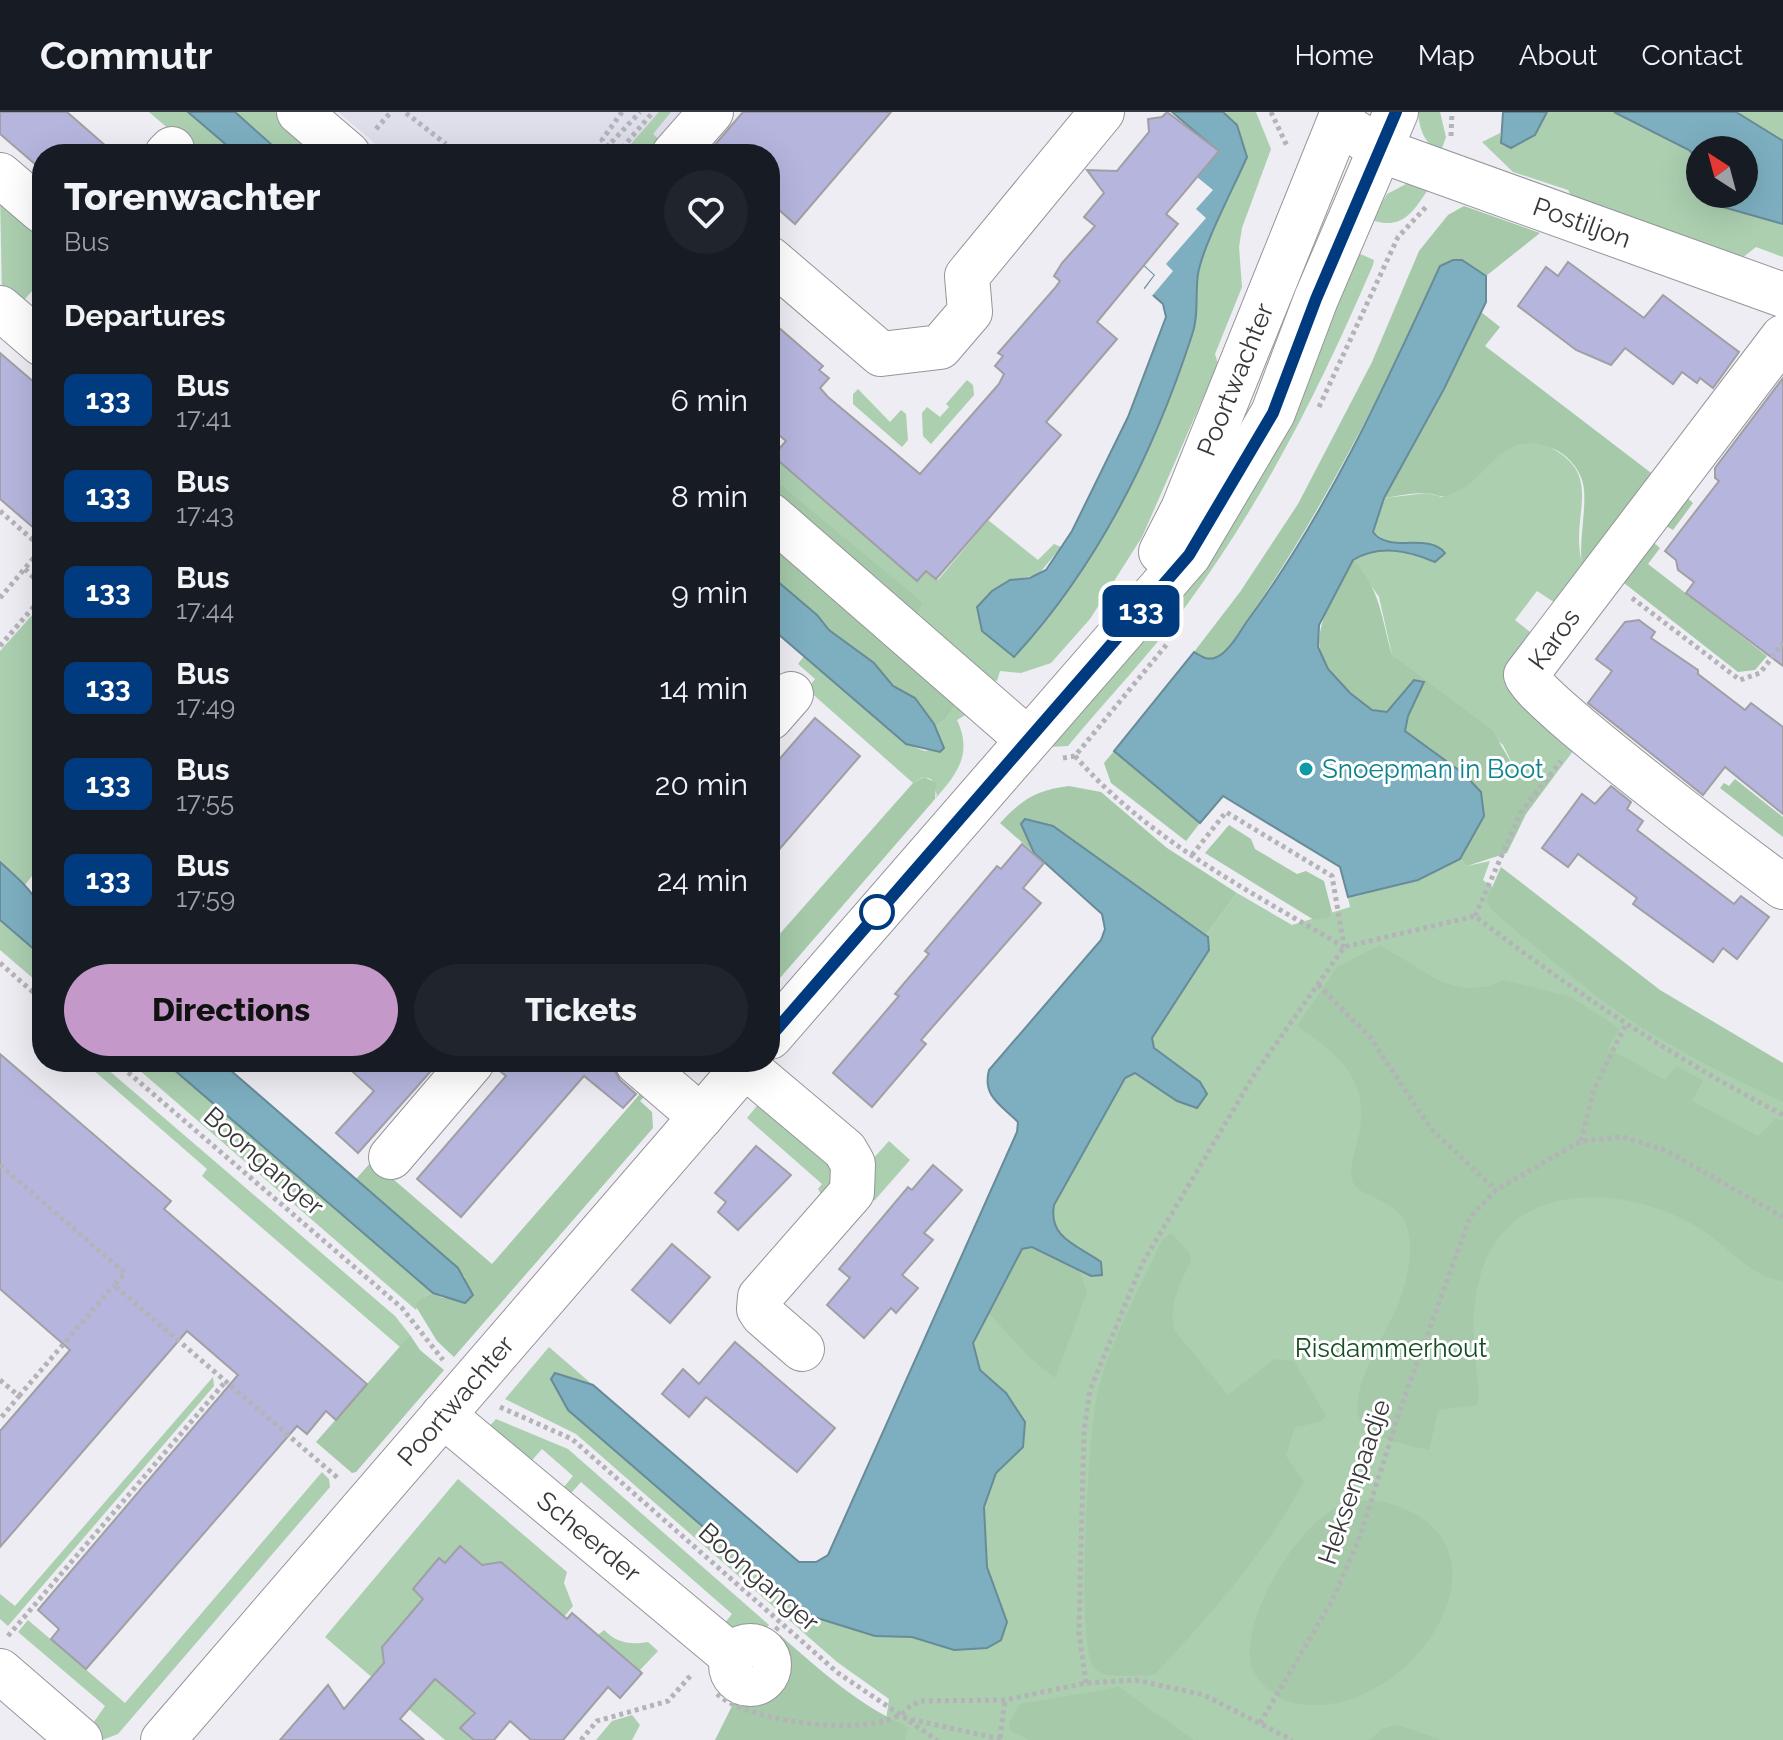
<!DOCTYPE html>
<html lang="en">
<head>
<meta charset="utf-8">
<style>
	body { margin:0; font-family:Raleway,sans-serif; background:#20242c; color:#f1f3f6; height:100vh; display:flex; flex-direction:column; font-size:30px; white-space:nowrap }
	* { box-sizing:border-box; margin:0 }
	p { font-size:26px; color:#9ea1a6 }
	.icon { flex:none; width:44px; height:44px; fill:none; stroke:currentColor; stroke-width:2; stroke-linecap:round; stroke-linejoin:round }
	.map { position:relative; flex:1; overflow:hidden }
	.drawer { position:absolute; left:32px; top:32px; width:748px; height:928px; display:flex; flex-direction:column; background:#171b24; border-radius:32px; box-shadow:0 8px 32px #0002 }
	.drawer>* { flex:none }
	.badge { padding:0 16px; border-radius:12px; font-size:28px; line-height:52px }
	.needle { width:52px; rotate:324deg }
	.tools { position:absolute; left:1686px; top:24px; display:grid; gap:16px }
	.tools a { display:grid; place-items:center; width:72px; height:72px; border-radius:50%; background:#171b24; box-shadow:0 8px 32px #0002; font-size:40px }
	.map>.badge { position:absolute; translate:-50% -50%; box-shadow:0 0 0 4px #fff }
	h2 { padding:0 32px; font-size:30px; line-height:72px }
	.round { display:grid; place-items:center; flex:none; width:84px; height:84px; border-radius:42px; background:#20242c }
	.headline { display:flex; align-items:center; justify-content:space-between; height:136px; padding:0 32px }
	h1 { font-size:38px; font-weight:800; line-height:60px }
	.primary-button { display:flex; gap:16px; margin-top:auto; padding:16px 32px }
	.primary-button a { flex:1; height:92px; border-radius:48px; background:#c499ca; color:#111; font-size:32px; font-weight:800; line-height:92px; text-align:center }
	.primary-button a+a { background:#20242c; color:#f1f3f6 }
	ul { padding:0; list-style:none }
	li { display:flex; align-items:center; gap:24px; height:96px; padding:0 32px }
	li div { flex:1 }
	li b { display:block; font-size:30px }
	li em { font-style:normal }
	li .badge { min-width:88px; font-weight:700; text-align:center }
	header { display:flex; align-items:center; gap:48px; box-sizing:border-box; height:112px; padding:0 40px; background:#171b24; border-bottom:2px solid #363941 }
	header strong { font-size:38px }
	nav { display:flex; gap:44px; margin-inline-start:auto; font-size:28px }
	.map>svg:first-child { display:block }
	.built { fill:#dedfea }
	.green { fill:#accfb0 }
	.forest { fill:#a5c9a9 }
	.water { fill:#7dafc0; stroke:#688b98; stroke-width:2 }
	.pier { fill:#ededf3 }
	.building { fill:#b6b5de; stroke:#9f9fa4; stroke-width:2 }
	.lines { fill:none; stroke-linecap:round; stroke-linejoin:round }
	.minor-casing { stroke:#95959a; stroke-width:46 }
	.path { stroke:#b3b3b8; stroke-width:5; stroke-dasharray:4 4; stroke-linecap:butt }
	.minor { stroke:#fff; stroke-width:44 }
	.line-casing { stroke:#fff; stroke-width:18 }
	.line { stroke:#003b80; stroke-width:12 }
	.culture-dot { fill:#0f9aa8; stroke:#fff; stroke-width:3 }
	.stop-dot { fill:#fff; stroke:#003b80; stroke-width:4 }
	.labels { text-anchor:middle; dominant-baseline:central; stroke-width:6; stroke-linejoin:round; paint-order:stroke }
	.street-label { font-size:26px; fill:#38383a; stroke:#fff }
	.culture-label { font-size:26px; fill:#0d838f; stroke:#fff; text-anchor:start }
	.park-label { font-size:26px; fill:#174d24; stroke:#fff }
</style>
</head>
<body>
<header>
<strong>Commutr</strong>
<nav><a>Home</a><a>Map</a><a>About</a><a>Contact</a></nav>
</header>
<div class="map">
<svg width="1783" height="1628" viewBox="0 0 1783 1628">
	<rect width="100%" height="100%" fill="#ededf3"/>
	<!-- built -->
	<polygon class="built" points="338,0 724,0 688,42 387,42"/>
	<!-- green -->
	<g class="green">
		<polygon points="149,0 188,0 237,42 198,42"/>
		<polygon points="235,0 275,0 323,42 282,42"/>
		<polygon points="659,0 671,0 653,22 662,30 651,42 642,36 636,42 622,42"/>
		<path d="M1223,0H1256L1271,37L1242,116L1239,135L1242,175L1215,242L1218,252L1142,425L1090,507L1051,551L1021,561L1000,559L997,569L991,567L770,382V348L773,344L917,469L926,458L938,468L988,408L1038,448L1054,432L1061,435L1038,463L1010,468L1014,545C1098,454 1154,340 1192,223C1199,204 1195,182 1198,162C1203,133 1234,75 1247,45L1237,13Z"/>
		<path d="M1418,0H1440L1446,25L1441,39C1425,34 1419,16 1418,0Z"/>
		<path d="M1547,0H1614L1690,38L1700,49V82H1713L1719,94L1783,112V145L1756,135L1742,146L1575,90L1568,78L1513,60L1482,30L1500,21L1501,31L1511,36C1531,28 1537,18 1547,0Z"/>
		<polygon points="1736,0 1783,0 1783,29 1778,26"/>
		<path d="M1408,71L1429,76C1414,99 1402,119 1372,108L1387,82Z"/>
		<polygon points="0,84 42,121 42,168 24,188 2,183"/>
		<path d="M1358,141L1374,148L1373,153C1321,274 1265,386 1186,494C1150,542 1107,587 1068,634L1050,635Z"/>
		<polygon points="967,268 973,273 974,283 931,332 923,324 922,301 927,295 940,305 949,295 946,292"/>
		<polygon points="858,277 890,310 901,298 906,302 908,328 902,335 853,292 853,282"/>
		<path d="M1538,330C1617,361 1560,408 1587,463L1563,496L1537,479L1515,508L1539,527L1577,634L1555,663L1515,657L1503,633L1392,543L1379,485L1353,448C1377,433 1408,433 1430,448L1431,433L1386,429L1373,420L1384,386L1427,381L1442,385C1459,374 1505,335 1518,331C1524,329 1532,330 1538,330Z"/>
		<polygon points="42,492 42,751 25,773 0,750 0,539"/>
		<path d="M804,544L906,632L925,639L943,636L935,615L946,607L958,590L967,602L957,608C973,642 957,662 935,687L937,683L931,667L923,665L913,671L807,577L815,567L798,552Z"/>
		<polygon points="1460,747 1467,754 1490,749 1483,768 1649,893 1783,969 1783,1628 883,1628 889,1587 837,1550 576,1322 505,1287 549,1235 594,1274 555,1260 551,1267 790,1490 814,1505 874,1524 946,1231 1209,837 1206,823 1237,781 1292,813 1350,795 1348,786 1420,768"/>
		<polygon points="0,808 42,844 42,874 0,838"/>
		<polygon points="84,950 99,950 395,1204 410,1223 400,1235 202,1064 207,1057"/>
		<polygon points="130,950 165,950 433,1181 421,1186 416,1198"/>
		<polygon points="765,984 845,1058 821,1082 818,1077 822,1072 747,1006"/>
		<polygon points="889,1029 910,1048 874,1089 867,1080 863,1058"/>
		<polygon points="213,1265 214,1274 8,1514 0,1507 0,1482 15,1494"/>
		<polygon points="496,1307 568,1337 769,1513 762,1521 747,1515 732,1520 720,1517 732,1502 581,1370 565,1388 558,1382 573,1364 542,1337 526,1355 487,1317"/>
		<polygon points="322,1360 329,1367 330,1375 118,1622 102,1628 89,1617 105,1594 18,1520 28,1508 125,1591"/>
		<polygon points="458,1367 567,1460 564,1471 573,1494 564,1505 501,1450 488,1459 445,1451 439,1447 413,1477 424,1487 382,1534 383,1540 447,1553 474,1600 460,1616 473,1628 445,1628 325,1525"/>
		<path d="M604,1518C617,1531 630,1533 648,1530L658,1539L640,1558L642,1561L598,1523Z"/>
		<polygon points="632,1603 640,1613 632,1628 596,1628 612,1609"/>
	</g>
	<!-- forest -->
	<g class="forest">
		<path d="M1464,94L1540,121L1486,164L1462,148L1440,154C1377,292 1314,417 1224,541C1212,548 1205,548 1194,540L1240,480L1298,392L1372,250L1419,139L1448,103Z"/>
		<path d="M1481,200L1500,215L1485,234L1659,367L1582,453C1578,427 1589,388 1582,368C1578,355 1566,342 1554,337C1496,312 1490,375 1444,384C1438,385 1432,381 1426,381C1412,381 1397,384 1384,386L1445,277Z"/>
		<polygon points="770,364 910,480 922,491 918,500 912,502 770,382"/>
		<polygon points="1684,383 1693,391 1673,418 1666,414 1654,431 1660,436 1648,452 1767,544 1755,558 1738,560 1615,464"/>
		<polygon points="770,428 958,590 946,607 935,615 915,586 893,574 874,551 829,518 817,503 770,463"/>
		<path d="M1353,448C1381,478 1381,505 1392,543L1492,618L1515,657L1555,663L1526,702L1507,741L1467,754L1460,747L1484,704L1481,680L1405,619L1408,604L1424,570L1414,568L1387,600C1372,600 1365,593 1354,584C1311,549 1312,527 1335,480C1340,469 1345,457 1353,448Z"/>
		<polygon points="1114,639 1200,711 1186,729 1111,671 1104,651"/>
		<polygon points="924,665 936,671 935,687 780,866 770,857 770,833 913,671"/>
		<polygon points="1735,667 1783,705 1783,725 1720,676 1724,671 1729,674"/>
		<path d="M1069,674L1101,680L1167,736L1237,781L1206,823L1053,714L1022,712L1034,741L1000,711C1022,687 1037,678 1069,674Z"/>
		<polygon points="1229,713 1251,727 1255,737 1297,762 1306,759 1324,769 1332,800 1329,805 1314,808 1205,741"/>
		<path d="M1501,755L1660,878L1783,951V990C1726,963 1668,935 1617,899C1574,868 1533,833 1493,799L1486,789Z"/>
		<path d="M1380,833L1441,870L1463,876L1486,875L1504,868L1571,885L1620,917L1608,936L1665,968L1677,954L1703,969L1692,989L1758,1024L1776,1006L1783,1009V1169C1751,1165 1728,1135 1702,1118C1634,1074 1515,1064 1483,1155C1473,1182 1472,1216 1475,1245C1476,1261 1481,1278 1477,1293L1438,1298L1429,1338C1410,1333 1381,1329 1366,1316C1337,1291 1390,1216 1400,1188C1406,1171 1413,1142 1409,1123C1402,1080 1351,1090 1351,1062C1352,1044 1360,1026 1361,1008C1364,961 1332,938 1297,914L1337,855Z"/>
		<polygon points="646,975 650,978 640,989 652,1000 653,1016 454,1245 437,1229 415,1193 421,1186 433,1181 443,1186 465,1165 356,1067 372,1049 492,1152"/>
		<path d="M1171,1121L1190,1141L1191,1148C1181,1171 1167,1194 1175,1219L1228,1283L1275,1247L1294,1249L1326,1304L1320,1310L1295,1315L1286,1344L1304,1370C1263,1443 1211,1503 1154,1563C1138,1562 1107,1568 1095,1557C1074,1537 1089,1309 1099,1274C1113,1224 1140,1176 1162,1128Z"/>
		<polygon points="1031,1135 1080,1160 1087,1180 1055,1266 1028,1244 987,1199 1022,1137"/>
		<polygon points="410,1223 420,1238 444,1258 356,1360 352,1361 316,1330"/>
		<path d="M1374,1388C1544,1420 1402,1628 1284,1588C1269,1580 1252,1565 1250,1547C1245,1499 1301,1404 1349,1390C1357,1388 1366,1389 1374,1388Z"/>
		<path d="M780,1523C822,1560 857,1592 908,1615L905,1628H715L736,1586L752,1589L777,1577C787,1558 785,1546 774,1528Z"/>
		<polygon points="1119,1575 1194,1628 1028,1628 1010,1618 1009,1611 1020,1592"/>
		<polygon points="1398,1613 1441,1628 1369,1628 1382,1617"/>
	</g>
	<!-- water -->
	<g class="water">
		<polygon points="188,0 235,0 282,42 237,42"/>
		<path d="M1172,0H1223L1237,13L1247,45C1234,75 1203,133 1198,162C1195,182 1199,204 1192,223C1154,340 1098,454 1014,545L982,519L977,495L992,479L1010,468L1030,466L1046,458L1072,419L1128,305L1166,205L1163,192L1145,176L1155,163L1144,153L1178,112L1166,102L1218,39Z"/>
		<polygon points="1503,0 1547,0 1535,23 1511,36 1501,31"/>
		<polygon points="1614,0 1736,0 1783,29 1783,112 1719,94 1713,82 1744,82 1744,38 1700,38 1700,49 1689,38"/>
		<path d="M1453,148H1462L1486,164V190L1444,277L1384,386L1373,420C1389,442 1429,420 1445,441L1435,450C1409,439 1380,432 1353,448L1319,513L1318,535L1328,557L1350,581L1372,598L1387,600L1414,568L1424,570L1408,604L1405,619L1464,662L1481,680L1484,704L1460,747L1418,768L1348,785L1340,755L1223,684L1200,711L1114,639L1194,540C1202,545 1208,549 1217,545C1229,540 1240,519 1248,508C1328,399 1384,276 1440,154Z"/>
		<polygon points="770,463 817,503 829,518 874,551 893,574 915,586 934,612 944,636 940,640 906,632 770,515"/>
		<path d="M1025,707L1053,714L1208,825L1209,838L1152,926L1154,936L1200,970L1207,982L1197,996L1177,989L1135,961L1125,966L1054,1093C1048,1126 1077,1133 1101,1150L1102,1163L1091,1164L1032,1135L1022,1137L973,1231L980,1258L1006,1281L1025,1310L1023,1335L996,1361L984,1395L987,1455L1007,1510L1001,1528L987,1536L954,1538L912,1525L875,1524L814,1505L790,1490L568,1298L551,1267L555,1261L593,1273L799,1450H816L828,1443L1017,1020L1018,1010C1001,993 982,984 989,958L1101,828L1105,817L1102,802L1034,741L1021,712Z"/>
		<path d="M0,750C42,788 42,788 42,844L0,808Z"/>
		<polygon points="165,950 221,950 458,1156 473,1183 465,1191 433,1181"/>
	</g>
	<!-- pier -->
	<polygon class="pier" points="1197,65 1213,78 1196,97 1206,106 1166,152 1173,159 1152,184 1144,178 1155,163 1144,153 1178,112 1166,102"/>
	<!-- building -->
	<g class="building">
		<polygon points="0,0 67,0 115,42 42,42 42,58 0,22"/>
		<polygon points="743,0 891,0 795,112 770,90 770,42 707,42"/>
		<polygon points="1167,0 1219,39 1166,102 1178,112 1097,210 1117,227 1046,310 1061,323 936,467 926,459 917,469 773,344 786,329 770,315 770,208 823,254 819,258 829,266 820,276 828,285 920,362 999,272 1004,262 995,254 1003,244 998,241 1055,176 1060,169 1054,164 1062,151 1095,114 1084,105 1104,81 1087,58 1117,59 1149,20 1148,7 1162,5"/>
		<polygon points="1568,150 1644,206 1663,183 1739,240 1713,276 1700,266 1697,271 1682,260 1673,272 1625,236 1611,253 1576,238 1518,194 1546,155 1558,164"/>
		<polygon points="0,241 42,277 42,423 0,387"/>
		<polygon points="1783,266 1783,554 1686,481 1694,470 1678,458 1676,448 1665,439 1719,369 1715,366 1715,356"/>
		<polygon points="1639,508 1655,520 1651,526 1698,558 1698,562 1745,598 1751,591 1783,615 1783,702 1725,655 1703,683 1588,591 1612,559 1596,547 1625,510"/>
		<polygon points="815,606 860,644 770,748 770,658"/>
		<polygon points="1611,674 1631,690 1627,697 1643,709 1637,718 1734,792 1741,784 1769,805 1737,847 1723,836 1713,850 1633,792 1637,786 1578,742 1568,755 1542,736 1582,682 1595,692"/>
		<polygon points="1022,732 1044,751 1023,776 1041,791 921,928 926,932 872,995 833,961 899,884 895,882 929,842 925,839 997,754 1001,757"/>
		<polygon points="0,942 171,1089 164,1097 367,1272 336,1308 326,1299 307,1322 297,1314 86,1557 51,1527 59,1517 38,1498 238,1263 187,1219 0,1435 0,1319 70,1238 0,1177"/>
		<polygon points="342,950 439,950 358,1041 336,1021 374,979"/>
		<polygon points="496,950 610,950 620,968 636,982 623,996 584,964 461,1105 417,1067 506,964 496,956"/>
		<polygon points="756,1034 791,1063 738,1118 718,1100 726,1090 715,1081"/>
		<polygon points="933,1053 962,1078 924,1121 933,1128 902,1163 918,1176 896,1201 891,1196 864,1226 827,1193 850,1166 839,1157 908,1075 912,1078"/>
		<polygon points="672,1132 710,1165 670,1211 632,1178"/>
		<polygon points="735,1230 835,1316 797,1360 706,1285 689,1305 662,1282 683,1257 699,1272"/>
		<polygon points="460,1434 482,1453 501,1450 567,1507 572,1501 642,1561 620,1586 608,1575 563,1628 531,1628 510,1609 494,1628 474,1628 460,1616 475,1601 435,1567 400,1607 424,1628 280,1628 328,1573 344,1597 384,1551 382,1535 423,1487 413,1477 439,1446 445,1451"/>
	</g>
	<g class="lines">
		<!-- minor casing -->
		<g class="minor-casing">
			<g id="minor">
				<polyline points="299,0 348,42"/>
				<path id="s1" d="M1356,21L1380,38L1783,183"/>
				<polyline points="167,42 172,37"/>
				<polyline points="674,42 711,0"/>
				<polyline points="0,63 42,99"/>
				<polyline points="770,147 881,242 940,235 970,200 967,164 1102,0"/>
				<polyline points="0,196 42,232"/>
				<path d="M1783,225L1526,563C1532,587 1748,749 1783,775"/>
				<polyline points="770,403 1027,627"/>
				<path id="s2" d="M1161,440L1183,397L1343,0"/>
				<polyline points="770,606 791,582"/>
				<polyline points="770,925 1189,443 1273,301 1316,187 1396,0"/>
				<polyline points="637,950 701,1005"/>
				<polyline points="745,954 845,1038 853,1052 852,1080 760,1185 759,1197 763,1203 802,1237"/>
				<polyline points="391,1045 472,950"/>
				<path id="s3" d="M443,1303L733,1545"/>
				<circle cx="750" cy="1553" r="19"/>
				<polyline points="0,1559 80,1628"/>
				<path id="s4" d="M163,1628L748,950"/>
			</g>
		</g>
		<!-- path -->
		<g class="path">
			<polyline points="622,0 602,28 608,34 640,0"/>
			<polyline points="1271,0 1287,34"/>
			<polyline points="406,1 446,32"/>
			<polyline points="376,17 391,0"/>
			<polyline points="1451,24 1452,0"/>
			<polyline points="617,42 653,0"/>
			<polyline points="1319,295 1398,125 1427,94"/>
			<polyline points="0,399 42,436"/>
			<polyline points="25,457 42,474"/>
			<polyline points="0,486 42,436"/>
			<polyline points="1632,486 1740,568 1760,561 1783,531"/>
			<polyline points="0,534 42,485"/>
			<path d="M1075,644C1147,727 1251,780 1344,835"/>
			<polyline points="1063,646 1075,644 1167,532"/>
			<polyline points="1192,743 1226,700 1332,764 1344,834"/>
			<polyline points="1475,804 1521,700 1561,649"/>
			<polyline points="0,851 42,888"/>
			<polyline points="1318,873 1370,925 1431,1017 1496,1078"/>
			<polyline points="116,950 402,1196 443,1248"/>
			<polyline points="1581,1029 1594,977 1626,912"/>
			<polyline points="0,1053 125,1161 114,1173 339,1367"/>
			<polyline points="0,1268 19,1284 0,1307"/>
			<polyline points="19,1284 114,1173"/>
			<polyline points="500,1295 572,1327 838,1561 905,1606 1005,1628"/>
			<polyline points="8,1524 226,1269"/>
			<polyline points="765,1530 781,1512"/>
			<path d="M1086,1571L1079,1520L1084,1318L1090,1278L1142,1152L1254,963L1344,835L1475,804C1572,879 1674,946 1783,1003"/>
			<path d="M717,1582C750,1613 889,1628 910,1594L921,1589L1005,1588L1086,1571L1136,1568L1204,1583L1292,1628"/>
			<polyline points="909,1609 937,1628"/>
			<polyline points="1260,1611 1332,1489 1359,1427 1400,1298 1470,1105 1496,1078 1581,1029 1623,1025 1667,1039 1783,1105"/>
			<polyline points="1000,1626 1005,1588"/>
			<polyline points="581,1628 597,1609 668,1589 692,1562"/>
		</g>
		<!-- minor -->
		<use href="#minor" class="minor"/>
	</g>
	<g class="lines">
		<!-- line casing -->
		<g class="line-casing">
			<polyline id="line" points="770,925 1189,443 1273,301 1316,187 1396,0"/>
		</g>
		<!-- line -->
		<use href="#line" class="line"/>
	</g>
	<!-- markers -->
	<circle class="culture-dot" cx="1306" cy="657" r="8"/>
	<circle class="stop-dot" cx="877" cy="800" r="16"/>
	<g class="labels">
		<!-- street labels -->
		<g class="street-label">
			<text stroke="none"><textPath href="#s1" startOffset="244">Postiljon</textPath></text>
			<text stroke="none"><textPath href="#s2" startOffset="188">Poortwachter</textPath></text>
			<text transform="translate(1554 527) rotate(-54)">Karos</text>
			<text transform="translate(264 1049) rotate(41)">Boonganger</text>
			<text stroke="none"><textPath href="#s4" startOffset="448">Poortwachter</textPath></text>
			<text transform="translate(1354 1370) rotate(-71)">Heksenpaadje</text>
			<text stroke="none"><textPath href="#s3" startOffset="190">Scheerder</textPath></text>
			<text transform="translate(759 1465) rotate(41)">Boonganger</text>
		</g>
		<!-- culture labels -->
		<g class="culture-label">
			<text x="1322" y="657">Snoepman in Boot</text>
		</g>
		<!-- park labels -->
		<g class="park-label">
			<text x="1391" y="1236">Risdammerhout</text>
		</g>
	</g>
</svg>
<div class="tools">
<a><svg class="needle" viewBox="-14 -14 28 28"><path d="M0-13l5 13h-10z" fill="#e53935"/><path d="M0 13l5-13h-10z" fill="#9ea1a6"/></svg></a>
</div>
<b class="badge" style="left:1141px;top:499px;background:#003b80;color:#fff">133</b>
<section class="drawer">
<div class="headline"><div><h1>Torenwachter</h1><p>Bus</p></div><a class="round"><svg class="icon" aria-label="heart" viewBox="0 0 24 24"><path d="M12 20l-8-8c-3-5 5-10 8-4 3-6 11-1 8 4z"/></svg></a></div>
<h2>Departures</h2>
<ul>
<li><span class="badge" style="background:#003b80;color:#fff">133</span><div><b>Bus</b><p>17:41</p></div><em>6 min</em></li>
<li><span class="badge" style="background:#003b80;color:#fff">133</span><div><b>Bus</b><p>17:43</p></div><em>8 min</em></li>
<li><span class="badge" style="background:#003b80;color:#fff">133</span><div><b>Bus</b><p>17:44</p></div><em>9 min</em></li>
<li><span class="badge" style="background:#003b80;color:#fff">133</span><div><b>Bus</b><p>17:49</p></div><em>14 min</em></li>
<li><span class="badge" style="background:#003b80;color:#fff">133</span><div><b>Bus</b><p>17:55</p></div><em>20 min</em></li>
<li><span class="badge" style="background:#003b80;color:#fff">133</span><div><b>Bus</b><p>17:59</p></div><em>24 min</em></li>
</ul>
<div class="primary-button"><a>Directions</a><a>Tickets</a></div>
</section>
</div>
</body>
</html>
